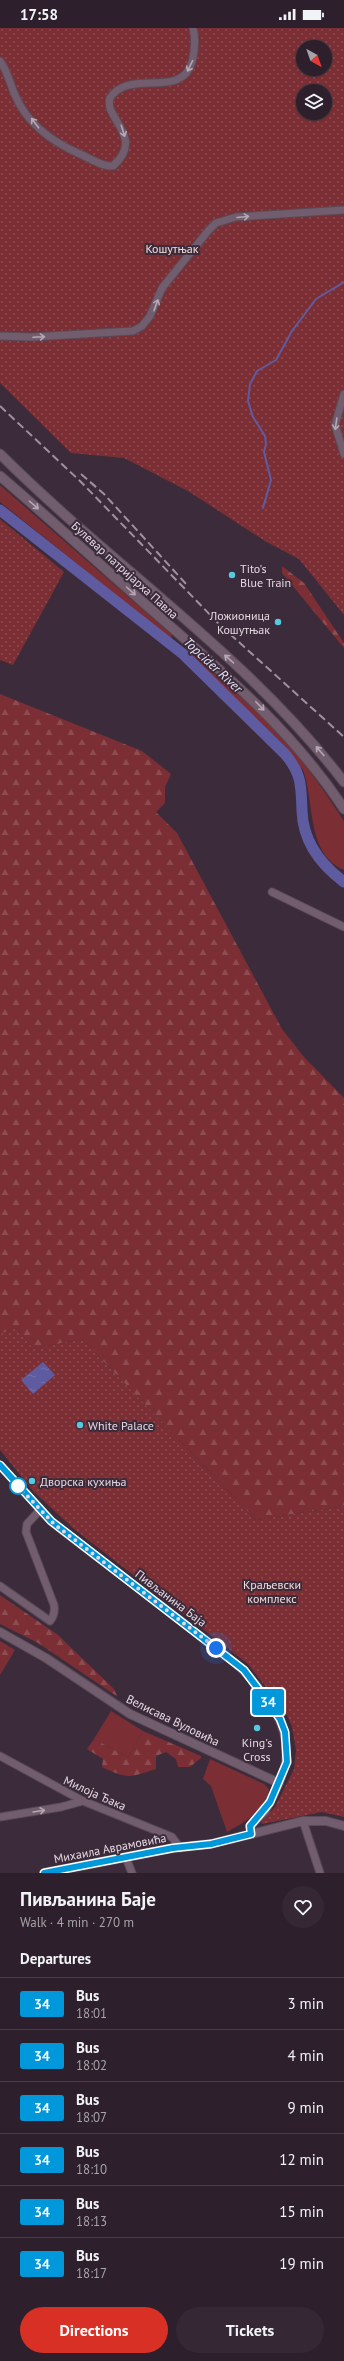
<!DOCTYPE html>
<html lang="en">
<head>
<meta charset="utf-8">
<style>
	body { margin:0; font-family:"PT Sans",sans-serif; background:#352834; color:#f1f3f6; height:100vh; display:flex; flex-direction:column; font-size:15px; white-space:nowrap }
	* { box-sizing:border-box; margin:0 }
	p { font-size:13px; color:#a7a3a9 }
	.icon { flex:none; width:22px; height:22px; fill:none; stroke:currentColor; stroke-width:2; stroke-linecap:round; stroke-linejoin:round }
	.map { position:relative; height:1845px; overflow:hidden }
	.panel { display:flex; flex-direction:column; background:#2d202c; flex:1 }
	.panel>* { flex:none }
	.badge { padding:0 8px; border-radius:3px; font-size:14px; line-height:26px }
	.needle { width:26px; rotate:140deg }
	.controls { position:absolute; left:296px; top:12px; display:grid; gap:8px }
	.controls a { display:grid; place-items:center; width:36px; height:36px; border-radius:50%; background:#2d202c; box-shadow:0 1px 3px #0004,0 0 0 1px #483e48; font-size:20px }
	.you { position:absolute; width:20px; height:20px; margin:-10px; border:3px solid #fff; border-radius:50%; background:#1a73e8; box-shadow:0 0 0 6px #1a73e833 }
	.map>.badge { position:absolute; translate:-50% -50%; box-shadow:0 0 0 2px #fff }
	h2 { padding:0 20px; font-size:15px; line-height:36px }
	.round { display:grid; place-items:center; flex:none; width:42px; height:42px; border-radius:21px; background:#352834 }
	.headline { display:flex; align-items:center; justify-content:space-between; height:68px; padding:0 20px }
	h1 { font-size:19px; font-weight:800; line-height:30px }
	.primary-button { display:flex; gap:8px; margin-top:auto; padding:8px 20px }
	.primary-button a { flex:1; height:46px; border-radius:24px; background:#d93025; color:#fff; font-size:16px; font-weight:800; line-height:46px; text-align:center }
	.primary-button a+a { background:#352834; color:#f1f3f6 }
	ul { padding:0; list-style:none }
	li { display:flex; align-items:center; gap:12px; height:52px; padding:0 20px; border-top:1px solid #483e48 }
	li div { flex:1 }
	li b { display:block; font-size:15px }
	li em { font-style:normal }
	li .badge { min-width:44px; font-weight:700; text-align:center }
	.status { display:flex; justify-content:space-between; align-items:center; height:28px; padding:0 20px; background:#2d202c; direction:ltr }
	.status svg { height:11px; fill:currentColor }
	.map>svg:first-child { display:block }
	.grass { fill:#7b2f34 }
	.forest { fill:url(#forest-firs) }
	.park { fill:url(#park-dots); fill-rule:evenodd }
	.water { fill:url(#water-ripples) }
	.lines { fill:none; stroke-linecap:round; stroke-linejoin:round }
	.stream { stroke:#5f5ba0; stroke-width:2 }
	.river { stroke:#5f5ba0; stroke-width:11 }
	.minor-casing { stroke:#594a57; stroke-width:9 }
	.tertiary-casing { stroke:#594a57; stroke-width:10 }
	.secondary-casing { stroke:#594a57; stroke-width:11 }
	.minor { stroke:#715d6d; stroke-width:7 }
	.tertiary { stroke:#715d6d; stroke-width:8 }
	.secondary { stroke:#715d6d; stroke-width:9 }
	.rail { stroke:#9f919d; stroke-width:2; stroke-dasharray:8 4; stroke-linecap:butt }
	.oneway { stroke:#b6a7b3 }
	.line-casing { stroke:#fff; stroke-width:9 }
	.line { stroke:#0098da; stroke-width:6 }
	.walk { stroke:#e4d8e2; stroke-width:4; stroke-dasharray:0 7.2 }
	.poi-dot { fill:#56c9e1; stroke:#3c2b3a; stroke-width:1.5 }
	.stop-dot { fill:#fff; stroke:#0098da; stroke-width:2 }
	.labels { text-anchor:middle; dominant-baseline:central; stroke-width:4; stroke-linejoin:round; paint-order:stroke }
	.park-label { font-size:12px; fill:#f5dddc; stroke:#3c2b3a }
	.poi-label { font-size:12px; fill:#e4d8e2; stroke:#3c2b3a; text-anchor:start }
	.street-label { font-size:12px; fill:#e4d8e2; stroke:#3c2b3a }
	.water-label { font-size:13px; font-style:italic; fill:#e2e2f6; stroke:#3c2b3a }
</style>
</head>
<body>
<div class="status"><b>17:58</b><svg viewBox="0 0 49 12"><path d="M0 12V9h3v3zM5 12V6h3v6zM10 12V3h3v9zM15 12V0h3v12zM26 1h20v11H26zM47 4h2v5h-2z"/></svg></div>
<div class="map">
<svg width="344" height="1845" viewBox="0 0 344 1845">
	<defs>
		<pattern id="forest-firs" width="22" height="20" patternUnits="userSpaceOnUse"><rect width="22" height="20" fill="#7b2f34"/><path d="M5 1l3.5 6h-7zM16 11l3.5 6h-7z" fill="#8e4c51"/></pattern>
		<pattern id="park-dots" width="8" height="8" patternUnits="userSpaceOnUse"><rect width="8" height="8" fill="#7b2f34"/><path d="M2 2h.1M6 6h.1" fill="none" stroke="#8e4c51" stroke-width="1.8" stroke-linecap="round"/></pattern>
		<pattern id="water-ripples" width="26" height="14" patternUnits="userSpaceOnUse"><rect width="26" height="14" fill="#5f5ba0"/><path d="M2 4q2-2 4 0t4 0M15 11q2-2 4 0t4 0" fill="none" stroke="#7672ad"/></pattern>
	</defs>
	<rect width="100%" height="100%" fill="#3c2b3a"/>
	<!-- grass -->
	<g class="grass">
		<polygon points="0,457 172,607 171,611 0,474"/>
		<path d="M186,620L263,689L300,730L324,763L344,793V842C306,826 315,774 303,742L184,623Z"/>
		<polygon points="111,1683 143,1703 128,1729 94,1711"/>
		<path d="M210,1731L264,1756L269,1761C267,1783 244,1794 227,1804L211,1758L203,1751Z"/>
	</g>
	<!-- forest -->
	<g class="forest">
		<polygon points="282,538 304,555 344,615 344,620 282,545"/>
		<polygon points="0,666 142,723 171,746 165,759 165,775 156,784 177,805 282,1001 304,1029 344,1070 344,1478 256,1492 82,1311 33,1321 17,1300 0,1306"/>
		<polygon points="0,1567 58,1607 113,1660 118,1669 38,1615 0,1596"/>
		<polygon points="0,1613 15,1622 0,1647"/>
		<path d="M143,1703L201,1728V1730L190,1739H178L176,1731L166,1724L156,1728V1741C129,1750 128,1751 102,1739L103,1731L87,1721L94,1711L128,1729Z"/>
	</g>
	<!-- park -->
	<g class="park">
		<path d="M0,0H344V587L299,531L265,513L188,463L124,430L71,425L0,355ZM303,19H325V41H303ZM303,63H325V85H303Z"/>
		<polygon points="0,491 64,544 13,637 0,632"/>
		<polygon points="17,1300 33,1321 82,1311 256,1492 344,1478 344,1789 322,1784 262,1796 261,1793 275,1779 294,1741 296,1722 292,1699 286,1685 248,1636 74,1501 34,1464 0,1422 0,1306"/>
	</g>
	<!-- water -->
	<polygon class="water" points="43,1334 55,1347 33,1366 21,1352"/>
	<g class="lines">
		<!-- stream -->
		<polyline class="stream" points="263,480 271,452 264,424 266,416 265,408 253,389 248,373 250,356 257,343 276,332 292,303 316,271 344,254"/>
		<!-- river -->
		<path class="river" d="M0,482L183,626L285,726C302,746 301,758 302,783C303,814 320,836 344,854"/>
		<!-- minor casing -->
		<g class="minor-casing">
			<g id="minor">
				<path d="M0,33C8,44 10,56 15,67C27,96 54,115 82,127C91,131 103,139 113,138C146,109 103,90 110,70C129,40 181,72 192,34C195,22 196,12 193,0"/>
				<polyline points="0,308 32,309 133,303 142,298 150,288 162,260 208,203 216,195 236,189 344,182"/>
				<polyline points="344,366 335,397 344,426"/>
				<polyline points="272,864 344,899"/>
				<path d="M0,1437L54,1496L228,1629C265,1660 302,1706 279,1755"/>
				<path d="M0,1558L50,1593C54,1588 55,1583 54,1577L26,1504L27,1496L40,1482"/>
				<polyline points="0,1728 83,1773 172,1809 180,1820"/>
				<polyline points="0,1789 61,1779 83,1773"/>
				<polyline points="303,1793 320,1845"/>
				<polyline points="126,1830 132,1845"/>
			</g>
		</g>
		<!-- tertiary casing -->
		<g class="tertiary-casing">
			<g id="tertiary">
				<polyline points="0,1604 46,1630 130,1686 279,1755 265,1783 250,1798 251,1806"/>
				<polyline points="44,1845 173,1820 211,1816 303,1793 326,1793 344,1798"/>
			</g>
		</g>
		<!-- secondary casing -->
		<g class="secondary-casing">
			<g id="secondary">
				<path d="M0,426C112,538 247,627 344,754"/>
				<path d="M0,448C49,490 96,533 145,576C217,639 291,700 344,781"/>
			</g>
		</g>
		<!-- minor -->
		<use href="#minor" class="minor"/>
		<!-- tertiary -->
		<use href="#tertiary" class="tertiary"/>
		<!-- secondary -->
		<use href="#secondary" class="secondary"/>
		<!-- rail -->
		<g class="rail">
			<polyline points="0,378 80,453 220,597 344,709"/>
			<polyline points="81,446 104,466 187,557"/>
		</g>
	</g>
	<!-- one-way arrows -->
	<defs><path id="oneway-shaft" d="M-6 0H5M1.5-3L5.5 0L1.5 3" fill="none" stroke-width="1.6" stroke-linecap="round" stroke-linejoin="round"/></defs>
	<g class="oneway">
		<use href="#oneway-shaft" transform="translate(190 38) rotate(116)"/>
		<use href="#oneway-shaft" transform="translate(35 95) rotate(-127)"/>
		<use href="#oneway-shaft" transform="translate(123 103) rotate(73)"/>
		<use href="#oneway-shaft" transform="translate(243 189) rotate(-5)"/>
		<use href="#oneway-shaft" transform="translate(156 277) rotate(-70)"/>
		<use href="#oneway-shaft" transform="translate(39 309) rotate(-3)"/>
		<use href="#oneway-shaft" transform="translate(336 396) rotate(98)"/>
		<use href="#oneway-shaft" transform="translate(34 477) rotate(41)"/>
		<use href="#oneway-shaft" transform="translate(131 563) rotate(42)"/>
		<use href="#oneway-shaft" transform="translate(229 631) rotate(-139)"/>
		<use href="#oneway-shaft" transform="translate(260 678) rotate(46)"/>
		<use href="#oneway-shaft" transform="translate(320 723) rotate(-130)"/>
		<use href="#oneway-shaft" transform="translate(39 1783) rotate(-9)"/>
	</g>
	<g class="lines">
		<!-- line casing -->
		<g class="line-casing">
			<polyline id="line" points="0,1437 51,1493 244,1642 268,1674 280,1691 285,1704 287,1734 270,1774 250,1798 251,1806 211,1816 173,1820 44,1845"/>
		</g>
		<!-- line -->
		<use href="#line" class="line"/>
		<!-- walk -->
		<polyline class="walk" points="18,1458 54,1496 216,1620"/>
	</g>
	<!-- markers -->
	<g class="poi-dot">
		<circle cx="232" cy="547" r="4"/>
		<circle cx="278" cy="594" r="4"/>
		<circle cx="80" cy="1397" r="4"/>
		<circle cx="32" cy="1453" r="4"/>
		<circle cx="257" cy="1700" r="4"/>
	</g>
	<circle class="stop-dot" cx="18" cy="1458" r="8"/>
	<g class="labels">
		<!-- park labels -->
		<g class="park-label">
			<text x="172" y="220">Кошутњак</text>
			<text x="272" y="1556">Краљевски<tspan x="272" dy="14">комплекс</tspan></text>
		</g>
		<!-- poi labels -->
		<g class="poi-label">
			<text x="240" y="540">Tito's<tspan x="240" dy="14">Blue Train</tspan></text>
			<text x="270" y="587" text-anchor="end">Ложионица<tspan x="270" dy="14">Кошутњак</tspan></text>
			<text x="88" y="1397">White Palace</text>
			<text x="40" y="1453">Дворска кухиња</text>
			<text x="257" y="1714" text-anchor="middle">King's<tspan x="257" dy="14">Cross</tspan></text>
		</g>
		<!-- street labels -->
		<g class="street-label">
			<text transform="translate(125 542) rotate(42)">Булевар патријарха Павла</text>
			<text transform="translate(171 1570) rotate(37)">Пивљанина Баја</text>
			<text transform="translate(173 1692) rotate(26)">Велисава Вуловића</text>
			<text transform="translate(95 1765) rotate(24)">Милоја Ђака</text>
			<text transform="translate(110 1820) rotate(-11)">Михаила Аврамовића</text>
		</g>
		<!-- water labels -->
		<g class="water-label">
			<text transform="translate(213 637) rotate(43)">Topcider River</text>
		</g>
	</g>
</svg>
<div class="controls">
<a><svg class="needle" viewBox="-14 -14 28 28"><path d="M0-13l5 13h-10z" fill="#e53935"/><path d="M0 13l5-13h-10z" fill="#a7a3a9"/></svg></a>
<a><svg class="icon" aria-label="layers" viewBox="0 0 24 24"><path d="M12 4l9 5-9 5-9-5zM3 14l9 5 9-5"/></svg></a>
</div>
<div class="you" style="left:216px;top:1620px"></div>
<b class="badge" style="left:268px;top:1674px;background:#0098da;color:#fff">34</b>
</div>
<section class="panel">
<div class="headline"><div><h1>Пивљанина Баје</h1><p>Walk · 4 min · 270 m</p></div><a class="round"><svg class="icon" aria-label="heart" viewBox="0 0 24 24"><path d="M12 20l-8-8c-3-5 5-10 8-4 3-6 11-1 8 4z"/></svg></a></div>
<h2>Departures</h2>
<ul>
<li><span class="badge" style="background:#0098da;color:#fff">34</span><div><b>Bus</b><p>18:01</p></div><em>3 min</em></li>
<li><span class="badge" style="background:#0098da;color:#fff">34</span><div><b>Bus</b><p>18:02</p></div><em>4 min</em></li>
<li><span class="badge" style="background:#0098da;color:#fff">34</span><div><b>Bus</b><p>18:07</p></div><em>9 min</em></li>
<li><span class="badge" style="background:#0098da;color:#fff">34</span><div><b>Bus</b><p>18:10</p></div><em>12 min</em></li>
<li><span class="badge" style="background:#0098da;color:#fff">34</span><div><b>Bus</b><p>18:13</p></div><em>15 min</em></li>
<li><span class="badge" style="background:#0098da;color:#fff">34</span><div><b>Bus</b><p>18:17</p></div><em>19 min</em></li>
</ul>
<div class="primary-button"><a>Directions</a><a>Tickets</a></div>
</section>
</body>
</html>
